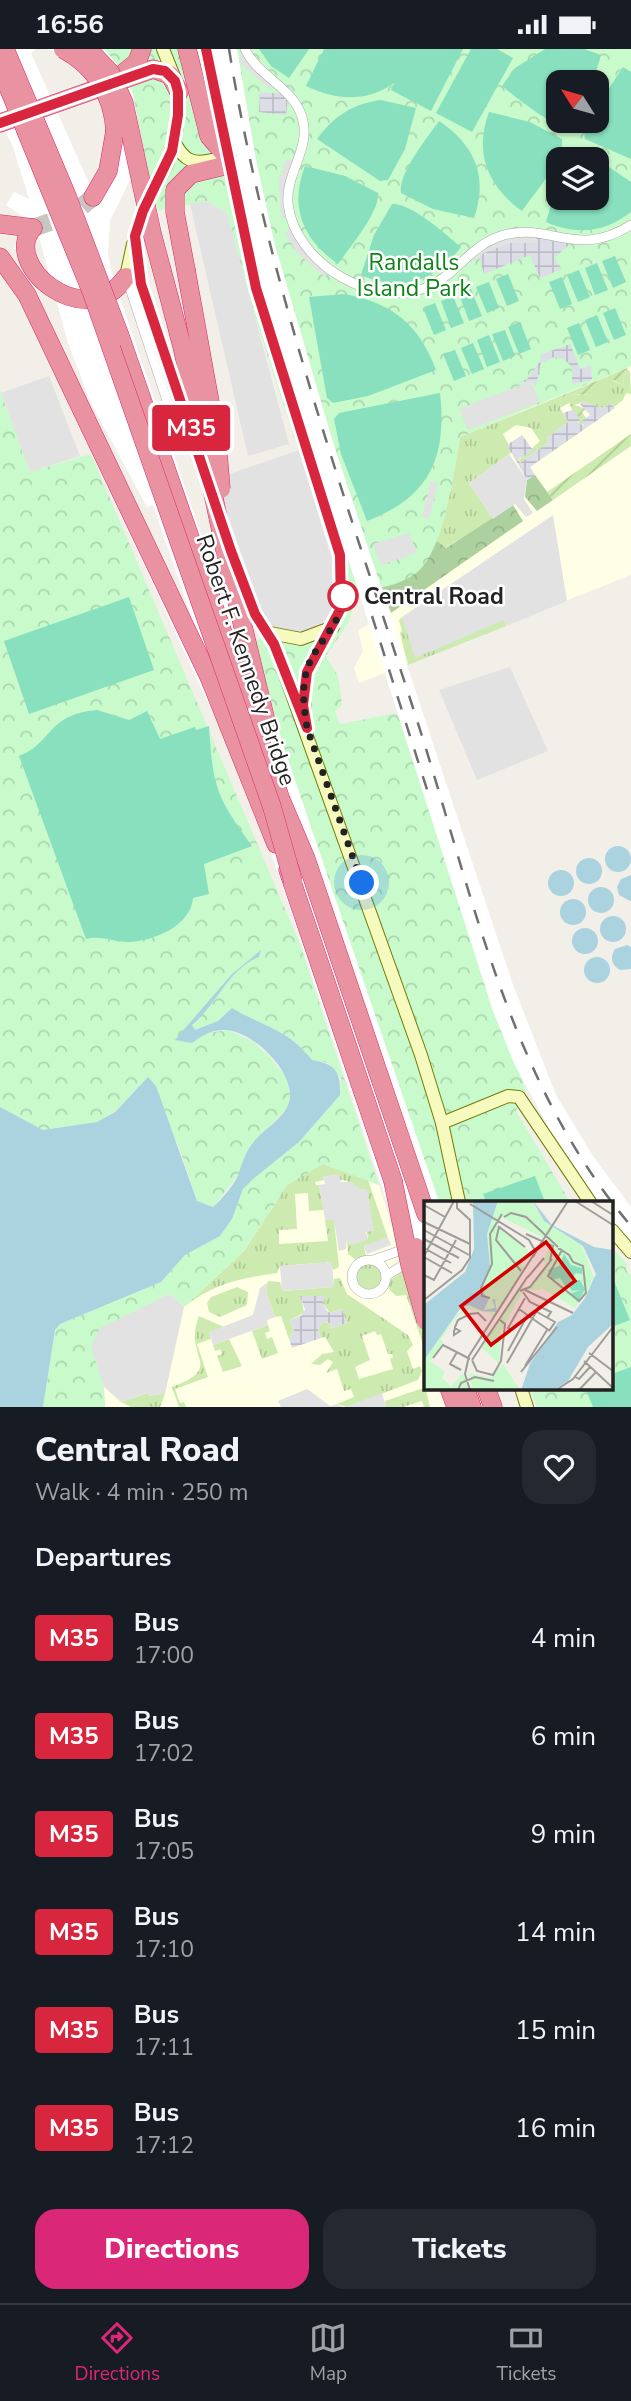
<!DOCTYPE html>
<html lang="en">
<head>
<meta charset="utf-8">
<style>
	body { margin:0; font-family:"Nunito Sans",sans-serif; background:#242831; color:#f1f3f6; height:100vh; display:flex; flex-direction:column; font-size:26px; white-space:nowrap }
	* { box-sizing:border-box; margin:0 }
	p { font-size:23px; color:#9ea1a6 }
	.icon { flex:none; width:38px; height:38px; fill:none; stroke:currentColor; stroke-width:2; stroke-linecap:round; stroke-linejoin:round }
	.map { position:relative; height:1358px; overflow:hidden }
	.panel { display:flex; flex-direction:column; background:#171b24; flex:1 }
	.panel>* { flex:none }
	.badge { padding:0 14px; border-radius:5px; font-size:24px; line-height:46px }
	.needle { width:46px; rotate:307deg }
	.tools { position:absolute; left:546px; top:21px; display:grid; gap:14px }
	.tools a { display:grid; place-items:center; width:63px; height:63px; border-radius:14px; background:#171b24; box-shadow:0 2px 5px #0004; font-size:35px }
	.you { position:absolute; width:35px; height:35px; margin:-18px; border:5px solid #fff; border-radius:50%; background:#1a73e8; box-shadow:0 0 0 10px #1a73e833 }
	.map>.badge { position:absolute; translate:-50% -50%; box-shadow:0 0 0 4px #fff }
	h2 { padding:0 35px; font-size:26px; line-height:63px }
	.round { display:grid; place-items:center; flex:none; width:74px; height:74px; border-radius:21px; background:#242831 }
	.summary { display:flex; align-items:center; justify-content:space-between; height:119px; padding:0 35px }
	h1 { font-size:33px; font-weight:800; line-height:52px }
	.button { display:flex; gap:14px; margin-top:auto; padding:14px 35px }
	.button a { flex:1; height:80px; border-radius:21px; background:#db2777; color:#fff; font-size:28px; font-weight:800; line-height:80px; text-align:center }
	.button a+a { background:#242831; color:#f1f3f6 }
	ul { padding:0; list-style:none }
	li { display:flex; align-items:center; gap:21px; height:98px; padding:0 35px }
	li div { flex:1 }
	li b { display:block; font-size:26px }
	li em { font-style:normal }
	li .badge { min-width:77px; font-weight:700; text-align:center }
	.status { display:flex; justify-content:space-between; align-items:center; height:49px; padding:0 35px; background:#171b24; direction:ltr }
	.status svg { height:19px; fill:currentColor }
	.tab-bar { display:flex; justify-content:space-around; align-items:center; height:98px; border-top:2px solid #363941; background:#171b24; font-size:19px; color:#9ea1a6 }
	.tab-bar a { display:grid; justify-items:center; gap:4px }
	.tab-bar .current { color:#db2777 }
	.map>svg:first-child { display:block }
	.education { fill:#ffffe5 }
	.grass { fill:url(#grass-tufts); fill-rule:evenodd }
	.forest { fill:url(#forest-crowns) }
	.park { fill:url(#park-crowns); fill-rule:evenodd }
	.garden { fill:url(#garden-furrows) }
	.pitch { fill:#88e0be }
	.parking { fill:#e2e2e2 }
	.plaza { fill:url(#plaza-grid) }
	.water { fill:#aad3df }
	.pier { fill:#fff; fill-rule:evenodd }
	.lines { fill:none; stroke-linecap:round; stroke-linejoin:round }
	.highway-tunnel { stroke:#c8c6c1; stroke-width:18; stroke-dasharray:18 9; stroke-linecap:butt }
	.street-casing { stroke:#a9a9a9; stroke-width:10 }
	.secondary-casing { stroke:#707d05; stroke-width:14 }
	.highway-casing { stroke:#dc2a67; stroke-width:19 }
	.street { stroke:#fff; stroke-width:9 }
	.secondary { stroke:#f7fabf; stroke-width:12 }
	.highway { stroke:#e892a2; stroke-width:18 }
	.rail { stroke:#707070; stroke-width:2.5; stroke-dasharray:14 14; stroke-linecap:butt }
	.highway-bridge-casing { stroke:#dc2a67; stroke-width:19; stroke-linecap:butt }
	.highway-bridge { stroke:#e892a2; stroke-width:18 }
	.line-casing { stroke:#fff; stroke-width:16 }
	.line { stroke:#d7263d; stroke-width:10 }
	.walk { stroke:#222; stroke-width:7; stroke-dasharray:0 12.6 }
	.stop-dot { fill:#fff; stroke:#d7263d; stroke-width:3.5 }
	.labels { text-anchor:middle; dominant-baseline:central; stroke-width:5; stroke-linejoin:round; paint-order:stroke }
	.park-label { font-size:23px; fill:#0c8416; stroke:#fff }
	.stop-label { font-size:23px; font-weight:bold; fill:#222; stroke:#fff; text-anchor:start }
	.street-label { font-size:23px; fill:#222; stroke:#fff }
	.inset-river { fill:none; stroke:#aad3df; stroke-width:3.5 }
	.inset-road { fill:none; stroke:#9f9d99; stroke-width:2 }
	.view { fill:#d40000; fill-opacity:0.15; stroke:#d40000; stroke-width:3.5 }
	.inset-edge { fill:none; stroke:#222; stroke-width:3.5 }
</style>
</head>
<body>
<div class="status"><b>16:56</b><svg viewBox="0 0 49 12"><path d="M0 12V9h3v3zM5 12V6h3v6zM10 12V3h3v9zM15 12V0h3v12zM26 1h20v11H26zM47 4h2v5h-2z"/></svg></div>
<div class="map">
<svg width="631" height="1358" viewBox="0 0 631 1358">
	<defs>
		<pattern id="grass-tufts" width="24" height="20" patternUnits="userSpaceOnUse" patternTransform="scale(1.75)"><rect width="24" height="20" fill="#cdebb0"/><path d="M3 7l-1-3M5 7V3M7 7l1-3M15 17l-1-3M17 17v-4M19 17l1-3" fill="none" stroke="#b0c997"/></pattern>
		<pattern id="forest-crowns" width="20" height="18" patternUnits="userSpaceOnUse" patternTransform="scale(1.75)"><rect width="20" height="18" fill="#add19e"/><path d="M2 6a3 3 0 1 1 6 0M12 15a3 3 0 1 1 6 0" fill="none" stroke="#95b388"/></pattern>
		<pattern id="park-crowns" width="20" height="18" patternUnits="userSpaceOnUse" patternTransform="scale(1.75)"><rect width="20" height="18" fill="#c8facc"/><path d="M2 6a3 3 0 1 1 6 0M12 15a3 3 0 1 1 6 0" fill="none" stroke="#acd6af"/></pattern>
		<pattern id="garden-furrows" width="10" height="10" patternUnits="userSpaceOnUse" patternTransform="scale(1.75)"><rect width="10" height="10" fill="#cdebb0"/><path d="M-1 1l2-2M0 10L10 0M9 11l2-2" fill="none" stroke="#b0c997"/></pattern>
		<pattern id="plaza-grid" width="8" height="8" patternUnits="userSpaceOnUse" patternTransform="scale(1.75)"><rect width="8" height="8" fill="#dddde8"/><path d="M0 4h8M4 0v8" fill="none" stroke="#bdbdc7"/></pattern>
	</defs>
	<rect width="100%" height="100%" fill="#f2efe9"/>
	<!-- education -->
	<g class="education">
		<polygon points="631,317 631,526 359,634 354,619 363,602 358,581 390,564 382,538 396,535 460,388"/>
		<polygon points="323,1115 379,1136 426,1289 426,1339 443,1339 449,1358 105,1358 100,1279 270,1159"/>
	</g>
	<!-- grass -->
	<g class="grass">
		<polygon points="630,323 631,345 626,344 623,351 614,358 610,355 603,359 583,353 574,356 569,354 569,345 590,346 611,331 623,336 624,326"/>
		<polygon points="563,346 560,359 568,373 547,389 549,393 520,414 518,412 540,392 531,379 516,376 503,385 512,403 469,434 493,470 445,499 436,491 451,439 460,388"/>
		<polygon points="402,568 416,608 504,570 506,577 408,616 400,584 402,582 399,571"/>
		<path d="M323,1115L368,1131L388,1189L364,1197L366,1207L355,1210L348,1205L347,1190L350,1195L368,1190L360,1140L347,1132L323,1127L324,1131L315,1133L316,1136H319L324,1161L309,1162L308,1144L295,1145L297,1180L279,1181V1195L328,1192L325,1171H334L339,1218L333,1221L331,1213L280,1217L277,1224C241,1229 213,1235 184,1258L244,1202L287,1136Z"/>
		<circle cx="368" cy="1227" r="14"/>
		<polygon points="404,1221 426,1289 426,1304 406,1246 396,1247 389,1240 389,1232"/>
		<path d="M340,1229L347,1245L408,1286L413,1296L407,1302L413,1320L420,1317L422,1322L418,1331L347,1358L337,1355L354,1348L351,1340L344,1342L337,1320L326,1324L333,1313L328,1310L320,1316L311,1315L322,1305L334,1303L325,1288L321,1289L318,1280L322,1273L330,1274L332,1279L347,1274L342,1260L330,1264L323,1255L325,1247H301L304,1264L290,1271L294,1282L289,1290L281,1267L275,1268L266,1243L268,1232L280,1233L283,1242L333,1238L334,1230ZM375,1282L377,1286L381,1285L388,1305H392L393,1308L390,1310L393,1320L359,1330L355,1318L370,1311L362,1287Z"/>
		<polygon points="237,1238 248,1243 247,1256 220,1268 209,1263 207,1254 211,1248"/>
		<path d="M199,1267L224,1278L209,1283L211,1290L197,1295L208,1328L175,1340L180,1354L184,1353L186,1358H179L172,1338C227,1317 182,1310 199,1267Z"/>
		<polygon points="268,1276 270,1282 265,1284 267,1290 272,1288 278,1304 262,1310 252,1282"/>
		<polygon points="229,1290 242,1317 223,1323 217,1307 222,1305 220,1300 215,1302 213,1296"/>
		<polygon points="423,1339 426,1342 430,1358 424,1358 422,1352 403,1358 386,1358 385,1352"/>
		<polygon points="160,1343 165,1345 160,1358 131,1358 121,1353 147,1344 150,1347"/>
	</g>
	<!-- forest -->
	<g class="forest">
		<polygon points="535,426 553,451 537,462 525,448 527,431"/>
		<path d="M513,456L523,472L391,564L382,538C410,532 428,518 436,491L446,499Z"/>
	</g>
	<!-- park -->
	<g class="park">
		<path d="M104,0H631V317L460,388C454,423 444,504 415,525C398,537 378,539 358,543L348,574L326,607L338,627L342,656L335,662L340,675L397,664L526,1043L516,1062L570,1153H435L283,696L254,593L278,583L335,522L324,480L253,262L227,164L206,152L158,162C140,106 144,46 104,0ZM558,33H597V72H558ZM558,110H597V149H558Z"/>
		<path d="M0,341L30,423L91,405L300,895L379,1136L323,1115L287,1136L244,1202L184,1258L170,1245L92,1298L104,1338L105,1358H43L55,1281L60,1275L161,1233L185,1206L220,1187L232,1170L243,1140L253,1130L299,1093L340,1046L341,1029L328,1014L312,1011C289,980 264,978 232,959L218,972L195,982L192,976L218,948L176,990L198,989L206,984L228,981L254,993L270,1008L288,1031L290,1047L287,1060L252,1094L239,1125L213,1158L197,1152L180,1101L148,1028L115,1062L97,1073L43,1081L0,1058Z"/>
		<polygon points="612,1199 627,1215 626,1221 631,1226 631,1358 537,1358 530,1339 612,1339"/>
	</g>
	<!-- garden -->
	<g class="garden">
		<polygon points="627,319 630,323 624,326 623,336 613,331 590,346 569,345 569,354 586,360 582,363 586,369 581,378 569,354 560,359 563,346"/>
		<polygon points="631,385 631,397 553,451 547,443"/>
	</g>
	<!-- pitch -->
	<g class="pitch">
		<polygon points="259,0 309,0 289,29 271,17"/>
		<path d="M324,0H463L431,62L391,41L394,34C365,54 336,51 306,37Z"/>
		<polygon points="471,0 497,0 513,9 472,83 436,64"/>
		<path d="M545,0H584L601,6L593,33H558V72H575L572,78C553,80 517,49 502,37L515,19Z"/>
		<polygon points="623,18 631,23 631,110 585,90 584,83 590,72 597,72 597,58"/>
		<path d="M381,51L416,59L405,100L388,131L380,132L317,90C334,67 352,55 381,51Z"/>
		<path d="M489,63L530,73L562,90C565,109 533,146 522,162C487,137 474,104 489,63Z"/>
		<path d="M439,72C474,95 489,128 474,169L433,160L401,144C398,124 428,88 439,72Z"/>
		<path d="M584,101L631,133V163C604,184 576,186 546,173L558,132V149H597V110H572L577,102Z"/>
		<path d="M305,117L345,127L378,144C380,163 349,199 338,215C303,191 289,158 305,117Z"/>
		<path d="M392,155C412,154 446,186 461,198C435,232 402,244 361,226L374,186Z"/>
		<polygon points="615,207 626,233 613,239 602,212"/>
		<polygon points="597,214 608,241 595,246 585,219"/>
		<polygon points="579,221 590,248 578,253 567,226"/>
		<polygon points="508,225 519,252 507,257 496,230"/>
		<polygon points="562,228 572,255 560,260 549,233"/>
		<polygon points="489,233 499,259 487,264 476,238"/>
		<polygon points="471,240 482,267 469,272 459,245"/>
		<path d="M344,245C392,254 418,274 436,321L368,347L333,354L327,349L309,248Z"/>
		<polygon points="453,247 464,274 451,279 441,252"/>
		<polygon points="435,254 446,281 434,286 423,259"/>
		<polygon points="615,259 626,286 614,291 603,264"/>
		<polygon points="597,266 608,293 596,298 585,271"/>
		<polygon points="520,273 531,300 519,305 508,278"/>
		<polygon points="579,274 590,301 578,306 567,279"/>
		<polygon points="505,281 515,307 503,312 492,285"/>
		<polygon points="489,286 500,313 487,318 477,291"/>
		<polygon points="473,294 484,320 472,325 461,299"/>
		<polygon points="455,301 466,327 454,332 443,305"/>
		<path d="M440,344C447,408 430,448 367,472L341,405L334,370L339,364Z"/>
		<polygon points="129,548 154,621 29,665 4,592"/>
		<path d="M97,661L129,671L147,662L160,690L195,678L196,681L209,677C213,739 216,747 252,797L204,815L209,845L193,849C191,877 153,892 129,893C112,893 102,886 86,890L19,707C52,695 47,665 97,661Z"/>
		<polygon points="535,1127 545,1153 486,1153 483,1145"/>
		<polygon points="612,1227 630,1271 612,1278"/>
		<polygon points="631,1318 631,1358 593,1358 585,1339 612,1339 612,1325"/>
	</g>
	<!-- parking -->
	<g class="parking">
		<polygon points="242,3 270,34 272,42 244,18 239,12"/>
		<polygon points="294,110 285,137 287,164 281,171 279,133 285,112"/>
		<polygon points="206,152 227,164 289,395 248,407 190,155"/>
		<polygon points="289,177 303,201 325,220 326,229 296,203 286,185"/>
		<polygon points="534,185 538,194 510,194 484,204 473,213 465,211 501,189"/>
		<polygon points="49,327 80,407 30,423 1,344"/>
		<polygon points="531,332 540,353 468,381 459,360"/>
		<polygon points="299,401 332,511 336,554 323,577 304,586 272,579 264,569 215,430"/>
		<polygon points="509,405 527,431 524,450 533,464 526,468 515,455 493,470 469,434"/>
		<polygon points="431,432 438,434 429,470 422,468"/>
		<polygon points="553,466 567,552 506,577 504,571 415,609 402,568"/>
		<polygon points="409,484 417,504 381,516 373,495"/>
		<polygon points="510,618 548,702 477,731 439,641"/>
		<polygon points="339,1125 341,1133 352,1133 360,1140 367,1140 374,1182 366,1183 368,1191 351,1196 347,1190 346,1200 339,1202 334,1171 325,1171 319,1136 325,1135 323,1127"/>
		<polygon points="388,1188 391,1196 367,1205 364,1197"/>
		<polygon points="332,1213 334,1238 282,1242 280,1217"/>
		<polygon points="268,1233 266,1243 275,1268 267,1271 268,1276 213,1296 209,1283 253,1266 260,1239"/>
		<polygon points="170,1245 184,1258 165,1345 150,1347 146,1344 121,1353 104,1338 91,1298 100,1279"/>
		<polygon points="307,1340 330,1357 337,1355 343,1358 281,1358 278,1352"/>
		<polygon points="382,1344 386,1358 347,1358"/>
	</g>
	<!-- plaza -->
	<g class="plaza">
		<polygon points="260,43 284,45 288,48 286,66 259,63"/>
		<polygon points="535,187 570,195 554,209 562,220 540,229 530,206 484,225 479,208 484,204 510,194 538,194"/>
		<polygon points="570,295 580,320 591,316 592,331 572,335 572,318 565,311 554,308 541,314 536,337 531,332 517,334 527,330 534,321 541,311 540,306"/>
		<polygon points="583,353 603,359 610,355 615,359 530,418 535,426 527,431 507,396 522,386 533,401 518,411 520,414 549,393 547,389 568,373 563,364 572,361 571,358 580,370 577,373 584,377 582,372 590,366 580,355"/>
		<polygon points="300,1247 325,1247 323,1255 327,1262 330,1264 342,1260 347,1274 332,1279 330,1274 322,1273 318,1280 321,1289 292,1299 289,1290 294,1282 290,1271 301,1267 305,1261"/>
	</g>
	<!-- water -->
	<g class="water">
		<circle cx="618" cy="810" r="13"/>
		<circle cx="589" cy="822" r="13"/>
		<circle cx="561" cy="834" r="13"/>
		<polygon points="631,826 631,852 630,852 619,846 617,838 621,830"/>
		<circle cx="601" cy="851" r="13"/>
		<circle cx="573" cy="863" r="13"/>
		<circle cx="613" cy="880" r="13"/>
		<circle cx="585" cy="892" r="13"/>
		<path d="M627,896L631,898V920L620,921C611,916 610,908 615,900Z"/>
		<path d="M261,901L259,908C228,920 217,956 192,976L195,981L218,972L232,959C264,978 288,980 312,1011C335,1015 341,1022 340,1046L299,1093L253,1130L243,1140L232,1170L220,1187L185,1206L161,1233L60,1275L55,1281L43,1358H0V1058L43,1081L97,1073L115,1063L148,1028L156,1037L197,1152L213,1158C221,1151 236,1134 239,1124C242,1114 245,1105 252,1095C263,1079 290,1068 290,1046C290,1019 253,983 226,981C213,980 202,986 192,994L175,991L231,926Z"/>
		<circle cx="597" cy="921" r="13"/>
	</g>
	<!-- pier -->
	<g class="pier">
		<path d="M0,0H36L31,4L91,139L100,127L109,73L92,30L57,4L47,0H104L122,21L133,45L149,133L158,162L260,617L283,696L439,1153H426V1285L383,1141L254,752L16,243L0,222V197L27,227L40,254L188,567L191,566L153,456L147,458L91,354L68,294L38,185L30,200H14L18,185L29,172L6,156L14,143L29,150L13,98L0,71ZM135,130L176,308L225,555L113,229L108,205L110,172L130,131Z"/>
		<polygon points="214,0 237,0 256,111 275,196 332,390 512,933 556,1046 593,1107 631,1158 631,1197 612,1172 612,1153 597,1153 559,1098 514,1014 493,962 283,307 262,233 226,69"/>
	</g>
	<g class="lines">
		<!-- highway-tunnel -->
		<polyline class="highway-tunnel" points="33,179 73,165 93,148"/>
		<!-- street casing -->
		<g class="street-casing">
			<g id="street">
				<path d="M245,0C259,29 292,37 302,68C312,99 285,124 288,155C295,215 375,262 430,237C456,225 470,198 498,188C548,170 574,212 631,176"/>
				<polyline points="127,230 173,370 186,365"/>
				<circle cx="369" cy="1228" r="17"/>
				<polyline points="373,1211 405,1200 426,1199"/>
				<polyline points="386,1227 411,1211"/>
			</g>
		</g>
		<!-- secondary casing -->
		<g class="secondary-casing">
			<g id="secondary">
				<polyline points="163,0 177,35 177,79 168,113 143,162 135,187 141,235 194,388"/>
				<polyline points="206,0 256,239 340,506 341,560 307,623 303,642 305,665"/>
				<path d="M174,92C184,113 194,116 216,110"/>
				<polyline points="126,228 133,195"/>
				<polyline points="232,505 255,565 274,595 421,1006 442,1074 459,1153"/>
				<polyline points="270,584 301,590 333,578"/>
				<polyline points="442,1074 508,1047 519,1048 590,1153"/>
				<polyline points="612,1181 631,1203"/>
				<polyline points="521,1339 527,1358"/>
			</g>
		</g>
		<!-- highway casing -->
		<g class="highway-casing">
			<g id="highway">
				<polyline points="187,0 209,87 227,108"/>
				<polyline points="121,26 137,13 142,0"/>
				<polyline points="0,74 153,20 170,26 179,43"/>
				<polyline points="93,148 108,122 115,82"/>
				<polyline points="0,175 33,179"/>
				<path d="M33,179C0,214 85,287 126,228"/>
				<polyline points="0,208 27,246 210,630 276,795"/>
				<polyline points="186,221 175,163 175,141 191,125 228,116"/>
				<polyline points="120,287 281,751 306,810 426,1165"/>
				<polyline points="228,516 266,672"/>
				<polyline points="288,821 393,1132"/>
				<polyline points="449,1339 456,1358"/>
				<polyline points="465,1339 472,1358"/>
				<polyline points="486,1339 493,1358"/>
			</g>
		</g>
		<!-- street -->
		<use href="#street" class="street"/>
		<!-- secondary -->
		<use href="#secondary" class="secondary"/>
		<!-- highway -->
		<use href="#highway" class="highway"/>
		<!-- rail -->
		<g class="rail">
			<path d="M229,0C266,228 344,446 415,665C472,841 508,1032 631,1177"/>
			<polyline points="372,567 430,750"/>
		</g>
		<!-- highway-bridge casing -->
		<g class="highway-bridge-casing">
			<g id="highway-bridge">
				<polyline points="5,0 67,147 120,287"/>
				<path d="M63,0C95,17 113,46 115,82"/>
				<polyline points="88,0 110,23 124,54 152,184 182,297 228,516"/>
				<polyline points="0,18 92,244 272,758 293,832"/>
				<polyline points="186,221 217,392 221,440"/>
				<polyline points="393,1132 410,1216 426,1272"/>
				<polyline points="416,1198 426,1227"/>
			</g>
		</g>
		<!-- highway-bridge -->
		<use href="#highway-bridge" class="highway-bridge"/>
	</g>
	<g class="lines">
		<!-- line casing -->
		<g class="line-casing">
			<polyline id="line" points="0,74 153,20 165,22 175,32 178,43 178,66 172,102 143,162 135,187 141,235 231,502 255,565 274,595 307,679 303,656 307,623 341,559 340,506 256,239 206,0"/>
		</g>
		<!-- line -->
		<use href="#line" class="line"/>
		<!-- walk -->
		<path class="walk" d="M343,547C341,572 326,585 314,605C300,628 303,653 307,679L362,834"/>
	</g>
	<!-- markers -->
	<circle class="stop-dot" cx="343" cy="547" r="14"/>
	<g class="labels">
		<!-- park labels -->
		<g class="park-label">
			<text x="414" y="213">Randalls<tspan x="414" dy="26">Island Park</tspan></text>
		</g>
		<!-- stop labels -->
		<g class="stop-label">
			<text x="364" y="547">Central Road</text>
		</g>
		<!-- street labels -->
		<g class="street-label">
			<text transform="translate(246 611) rotate(71)">Robert F. Kennedy Bridge</text>
		</g>
	</g>
	<!-- overview -->
	<g transform="translate(424 1152)">
		<rect width="189" height="189" fill="#f2efe9"/>
		<path d="M74,0H108L120,20L158,45L171,79L151,107L119,88L99,90L77,130L75,163L57,146L95,86L104,87L122,63L119,58L127,47L122,38L75,15L72,24L105,50L97,62L101,66L80,102L69,118L65,112L45,108L31,118L17,138L20,144L6,160L21,171L18,177L27,185L39,172L45,189H0V159L23,122L45,104L58,110H74L72,100L70,108L60,109L65,99L57,94L56,88L66,65L63,33ZM79,163L96,189H49L44,172L67,177Z" fill="#c8facc"/>
		<path d="M140,53L147,64L158,67V73L152,72L146,80L156,79L161,88L155,99L146,93L156,89L148,90L144,84L143,88L136,77L128,79L124,69L135,65Z" fill="#88e0be"/>
		<path d="M49,0H74L63,33L66,65L56,88L65,98L60,109L71,107L68,98L75,99H78H71L73,111L58,110L45,104L36,108L0,159L1,103L41,71L50,48ZM109,0L128,24L170,46L189,49V123L164,146L144,180L129,189H97L106,163L134,121L148,114L161,97L172,73L159,45L120,20Z" fill="#aad3df"/>
		<path class="inset-river" d="M119,186L189,87M115,189L189,84"/>
		<path class="inset-road" d="M151,0L189,24M167,0L189,14M46,3L105,39L112,51L109,56M0,4L21,16M80,16L87,12L102,16L134,46M0,21L46,43M74,25L101,46M75,26L72,39L97,70M0,29L45,54M102,33L129,45L126,60M0,38L35,57M0,47L27,62M134,48H136L145,54L149,61L159,65L162,92L155,100L124,75L138,49M0,55L30,0M0,56L28,72M0,74L10,79L32,39M104,76L120,57M101,89L149,112M96,90L106,86L128,58M99,91L106,101L127,111L123,117M66,97L58,95L57,87L68,63L66,33L78,13M0,99L38,69L46,57V19L33,7V0M95,108L126,130M113,111L131,121L125,130M31,127L36,130L30,134V130L31,128V126L34,119L46,113L54,112L62,120M88,129L84,127L101,97M84,150L102,117M33,151L26,163L37,169M165,152L189,170M9,157L19,144L46,158M48,159L104,75M48,159L53,170L69,174L77,160L81,123L76,119M160,160L189,187M83,162L115,106M101,165L123,129M97,171L133,126M150,175L155,178L166,166M34,189L37,182L51,176L70,180M46,189L41,173L45,155L144,0M132,189L149,178L189,126M155,189L172,171"/>
		<path class="view" d="M122,41L151,80L67,144L37,105Z"/>
		<rect width="189" height="189" class="inset-edge"/>
	</g>
</svg>
<div class="tools">
<a><svg class="needle" viewBox="-14 -14 28 28"><path d="M0-13l5 13h-10z" fill="#e53935"/><path d="M0 13l5-13h-10z" fill="#9ea1a6"/></svg></a>
<a><svg class="icon" aria-label="layers" viewBox="0 0 24 24"><path d="M12 4l9 5-9 5-9-5zM3 14l9 5 9-5"/></svg></a>
</div>
<div class="you" style="left:362px;top:834px"></div>
<b class="badge" style="left:191px;top:379px;background:#d7263d;color:#fff">M35</b>
</div>
<section class="panel">
<div class="summary"><div><h1>Central Road</h1><p>Walk · 4 min · 250 m</p></div><a class="round"><svg class="icon" aria-label="heart" viewBox="0 0 24 24"><path d="M12 20l-8-8c-3-5 5-10 8-4 3-6 11-1 8 4z"/></svg></a></div>
<h2>Departures</h2>
<ul>
<li><span class="badge" style="background:#d7263d;color:#fff">M35</span><div><b>Bus</b><p>17:00</p></div><em>4 min</em></li>
<li><span class="badge" style="background:#d7263d;color:#fff">M35</span><div><b>Bus</b><p>17:02</p></div><em>6 min</em></li>
<li><span class="badge" style="background:#d7263d;color:#fff">M35</span><div><b>Bus</b><p>17:05</p></div><em>9 min</em></li>
<li><span class="badge" style="background:#d7263d;color:#fff">M35</span><div><b>Bus</b><p>17:10</p></div><em>14 min</em></li>
<li><span class="badge" style="background:#d7263d;color:#fff">M35</span><div><b>Bus</b><p>17:11</p></div><em>15 min</em></li>
<li><span class="badge" style="background:#d7263d;color:#fff">M35</span><div><b>Bus</b><p>17:12</p></div><em>16 min</em></li>
</ul>
<div class="button"><a>Directions</a><a>Tickets</a></div>
</section>
<nav class="tab-bar">
<a class="current"><svg class="icon" aria-label="directions" viewBox="0 0 24 24"><path d="M12 3l9 9-9 9-9-9zM9 14v-3h6M13 9l2 2-2 2"/></svg>Directions</a>
<a><svg class="icon" aria-label="map" viewBox="0 0 24 24"><path d="M3 6l6-2 6 2 6-2v14l-6 2-6-2-6 2zM9 4v14M15 6v14"/></svg>Map</a>
<a><svg class="icon" aria-label="tickets" viewBox="0 0 24 24"><path d="M3 7h18v10H3zM15 7v10"/></svg>Tickets</a>
</nav>
</body>
</html>
